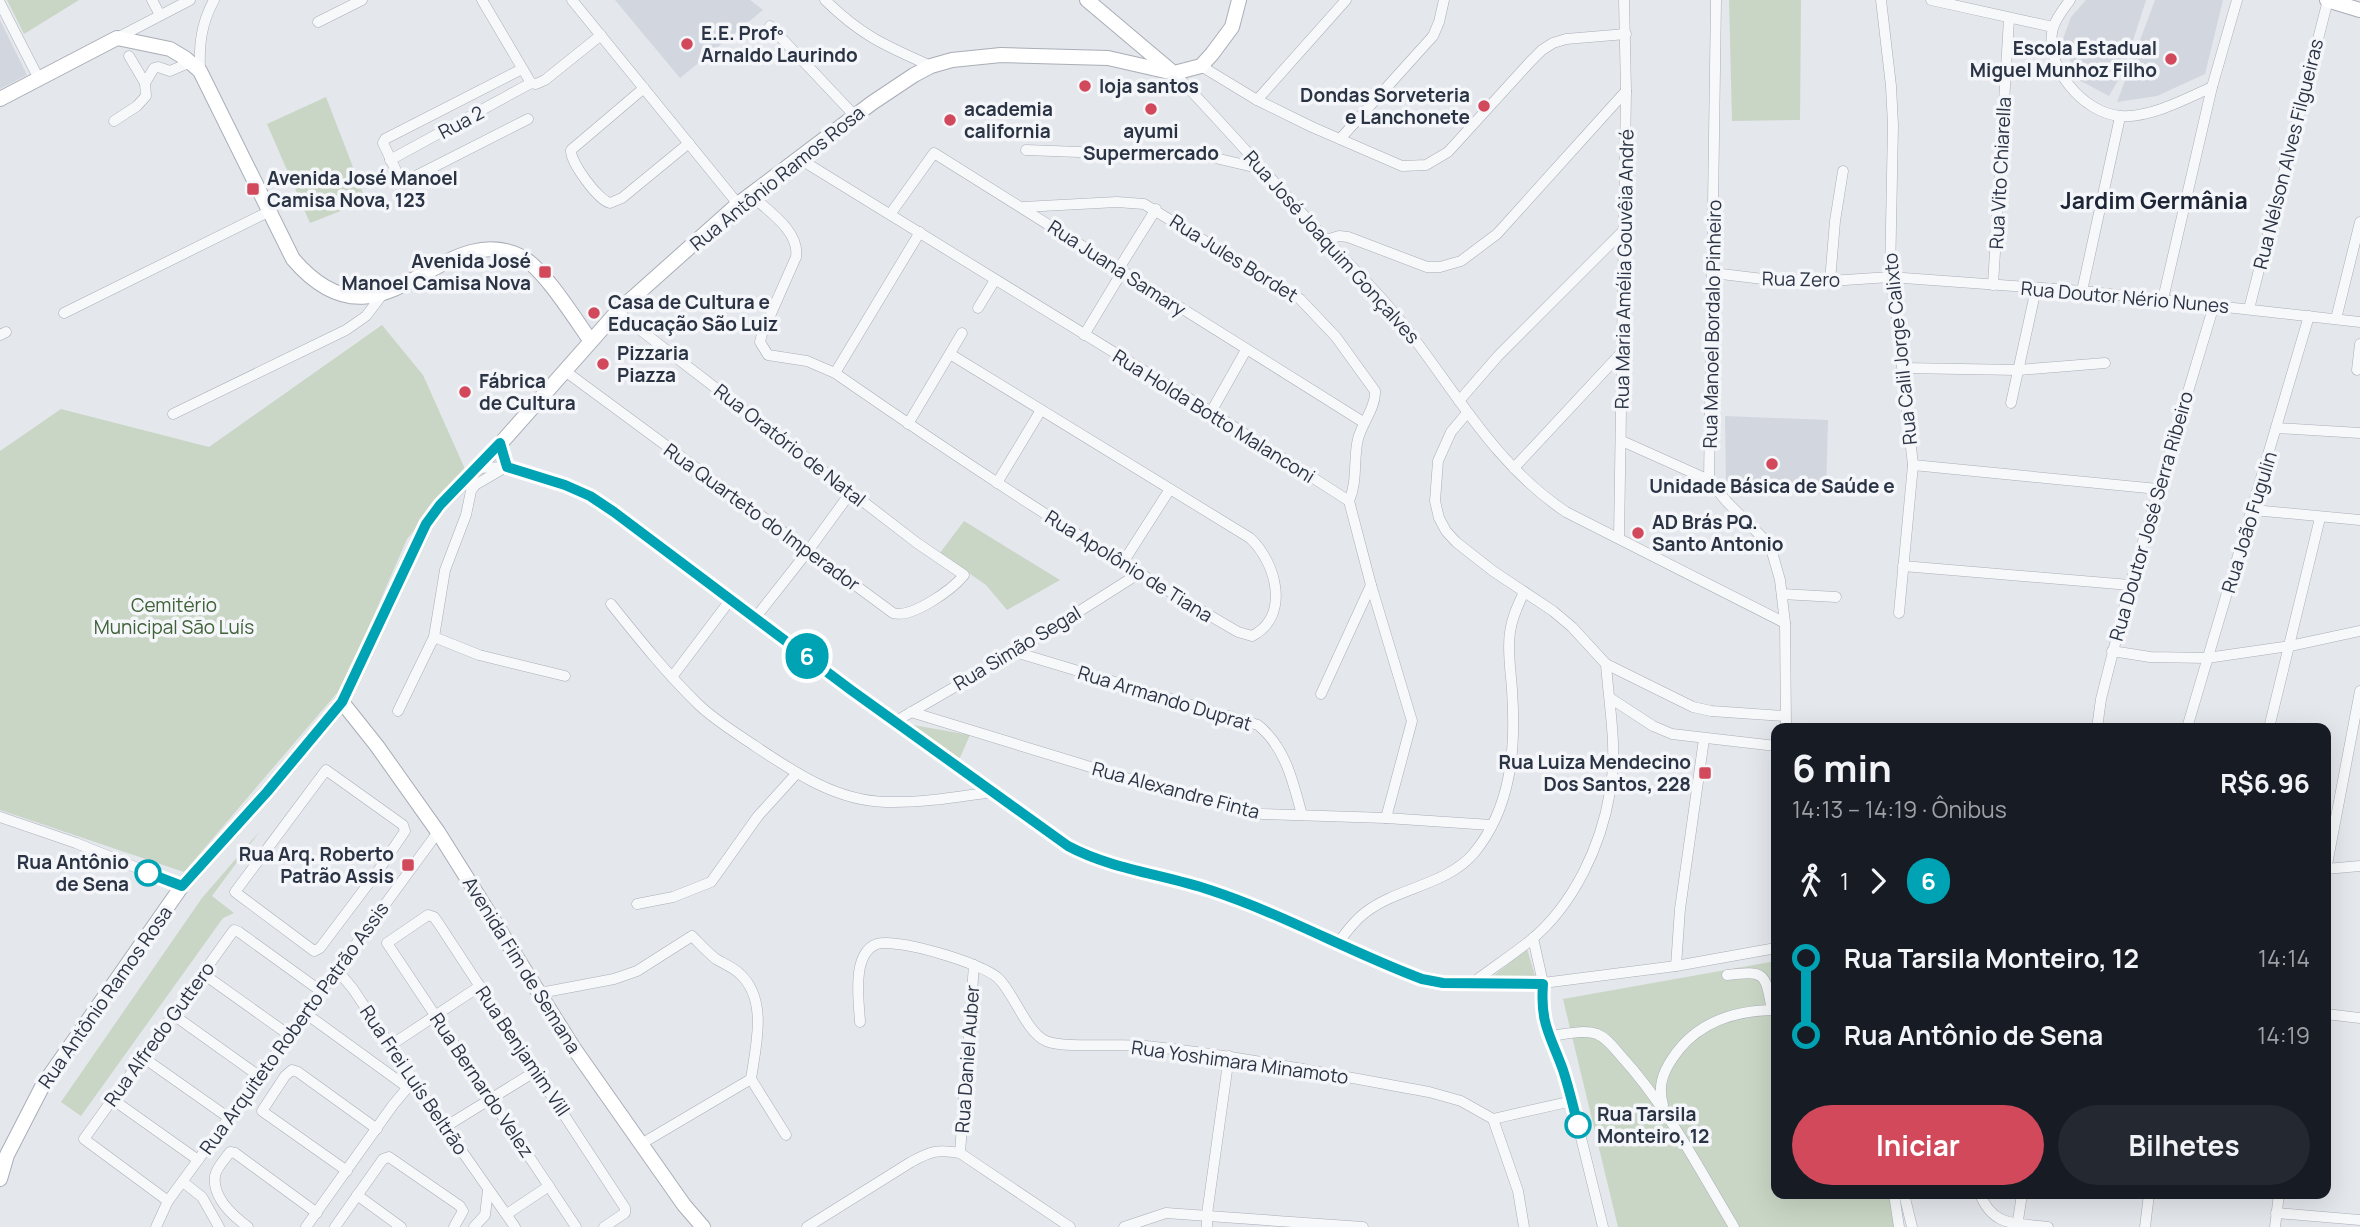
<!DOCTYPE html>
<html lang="pt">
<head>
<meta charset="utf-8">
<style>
	body { margin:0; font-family:Manrope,sans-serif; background:#242831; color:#f1f3f6; height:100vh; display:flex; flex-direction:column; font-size:26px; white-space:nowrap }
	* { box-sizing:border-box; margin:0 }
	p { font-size:23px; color:#9ea1a6 }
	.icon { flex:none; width:38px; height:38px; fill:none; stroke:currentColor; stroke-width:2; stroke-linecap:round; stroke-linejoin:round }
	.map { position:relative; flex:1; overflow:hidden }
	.sheet { position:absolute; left:1771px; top:723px; width:560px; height:476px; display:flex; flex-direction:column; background:#171b24; border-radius:14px; box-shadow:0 7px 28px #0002 }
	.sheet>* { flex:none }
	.badge { padding:0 14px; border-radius:23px; font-size:24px; line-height:46px }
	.map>.badge { position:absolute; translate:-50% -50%; box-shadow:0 0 0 4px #fff }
	.legs { display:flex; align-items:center; gap:10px; height:77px; padding:0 21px; font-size:23px }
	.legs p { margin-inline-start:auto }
	.headline { display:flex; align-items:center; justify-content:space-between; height:119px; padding:0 21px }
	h1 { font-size:38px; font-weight:700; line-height:52px }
	.primary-button { display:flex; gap:14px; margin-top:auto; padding:14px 21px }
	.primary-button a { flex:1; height:80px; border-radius:42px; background:#d1495b; color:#fff; font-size:28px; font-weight:700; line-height:80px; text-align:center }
	.primary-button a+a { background:#242831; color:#f1f3f6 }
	ul { padding:0 21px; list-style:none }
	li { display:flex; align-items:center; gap:24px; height:77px; font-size:26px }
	li i { display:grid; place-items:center; width:10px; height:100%; margin:0 9px; background:currentColor }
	li i::after { content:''; width:18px; height:18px; margin:-9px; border:5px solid; border-radius:50%; background:#171b24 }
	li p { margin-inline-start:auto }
	li:first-child i { background:linear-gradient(#0000 50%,currentColor 0) }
	li:last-child i { background:linear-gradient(currentColor 50%,#0000 0) }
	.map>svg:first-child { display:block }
	.built { fill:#d2d6de }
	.green { fill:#c9d6c5 }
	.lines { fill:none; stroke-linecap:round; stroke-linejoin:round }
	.street-casing { stroke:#a9aeb7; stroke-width:11 }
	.secondary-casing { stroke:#a9aeb7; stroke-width:16 }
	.street { stroke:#f7f8fa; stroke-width:10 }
	.secondary { stroke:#fff; stroke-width:14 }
	.line-1-casing { stroke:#fff; stroke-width:16 }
	.line-1 { stroke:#00a3b4; stroke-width:10 }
	.poi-dot { fill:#d1495b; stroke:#f4f6f9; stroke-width:2.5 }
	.stop-1-dot { fill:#fff; stroke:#00a3b4; stroke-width:3.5 }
	.labels { text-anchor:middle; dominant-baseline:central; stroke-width:7; stroke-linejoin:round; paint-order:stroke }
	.poi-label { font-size:19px; font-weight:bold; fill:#2b3445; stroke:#f4f6f9; text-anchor:start }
	.street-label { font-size:19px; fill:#2b3445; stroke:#f4f6f9 }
	.park-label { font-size:19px; fill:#3f6138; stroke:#f4f6f9 }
	.stop-label { font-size:19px; font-weight:bold; fill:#2b3445; stroke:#f4f6f9; text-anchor:end }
	.quarter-label { font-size:23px; font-weight:bold; fill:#1d2536; stroke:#f4f6f9 }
</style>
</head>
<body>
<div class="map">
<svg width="2360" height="1227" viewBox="0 0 2360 1227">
	<rect width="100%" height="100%" fill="#e4e7ec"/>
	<!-- built -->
	<g class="built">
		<polygon points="615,0 750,0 763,10 680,78"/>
		<polygon points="2086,0 2146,0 2123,72 2109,96 2079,80 2062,42 2071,17"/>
		<polygon points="2155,0 2223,0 2205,74 2157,96 2117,102"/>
		<polygon points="0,20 27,75 0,89"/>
		<polygon points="1725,416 1828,420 1826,494 1757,492 1726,483"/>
	</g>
	<!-- green -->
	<g class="green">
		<polygon points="7,0 79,0 24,34"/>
		<polygon points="1729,0 1801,0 1800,120 1732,121"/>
		<polygon points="326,97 366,201 310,223 267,124"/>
		<polygon points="382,325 423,375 465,469 407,539 343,686 184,872 0,810 0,451 61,409 209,447"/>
		<polygon points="964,521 1060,580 1007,610 986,585 940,553"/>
		<polygon points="907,724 970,735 957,764"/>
		<polygon points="260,831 212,896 234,913 223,918 81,1116 61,1102 202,898"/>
		<polygon points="1527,949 1535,976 1488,980"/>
		<polygon points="1776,961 1776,1194 1897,1194 1901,1227 1618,1227 1563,999"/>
	</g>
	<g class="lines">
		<!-- street casing -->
		<g class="street-casing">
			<g id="street">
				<polyline points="152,0 160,15"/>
				<polyline points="482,0 531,83 536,84 545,80 601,35"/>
				<polyline points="572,0 738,204"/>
				<path d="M825,0C862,36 884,45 931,66"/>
				<polyline points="1716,0 1709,480 1727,502 1770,545 1780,580 1785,623 1786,728"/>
				<polyline points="1881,0 1891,86 1893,125 1890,277 1896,313 1913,465 1899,613"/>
				<polyline points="1931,0 2053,27"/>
				<path d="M2070,0C2064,8 2056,18 2053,28C2043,65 2083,114 2121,116C2150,118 2186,99 2212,87"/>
				<polyline points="0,3 38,77"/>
				<polyline points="318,22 362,0"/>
				<polyline points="770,26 855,116"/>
				<polyline points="117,38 190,0"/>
				<polyline points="1201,66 1257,100 1312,127 1402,166 1426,165 1448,152 1530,62 1542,50 1553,43 1566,39 1626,34"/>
				<polyline points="522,69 385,139 383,143 400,179 404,182 528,119"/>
				<path d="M200,71C199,44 201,24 214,0"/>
				<path d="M1174,73C1223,124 1270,177 1317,230C1341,256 1367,281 1390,308C1449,378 1488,460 1566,512L1785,623"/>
				<polyline points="145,83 154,68 158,67 170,71 191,62"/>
				<path d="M644,88L571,150C570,162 598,200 610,203L622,198L689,143"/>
				<polyline points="1257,100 1346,0"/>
				<polyline points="114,121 137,106 146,96 145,83 129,56"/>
				<polyline points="1340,139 1433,36 1439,22 1444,0"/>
				<polyline points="1026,150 1211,157 1262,169"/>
				<polyline points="798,158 1211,412 1349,501 1371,585 1412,721 1386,818"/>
				<polyline points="390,160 531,83"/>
				<path d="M751,195C768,211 800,231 796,257L762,334L760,342L768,355L807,361L835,373C966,464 1100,552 1238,632L1252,636C1291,616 1276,562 1250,538L950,354"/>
				<path d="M1023,207L1117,202L1144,204L1300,299L1336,337L1375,391C1376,407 1362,423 1358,439C1353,459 1358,481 1349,501"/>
				<polyline points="891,213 934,153 1363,422"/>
				<polyline points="1326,240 1339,236 1348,237 1427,267 1440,267 1461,261 1497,234 1626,91"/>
				<polyline points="1118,270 1156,209"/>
				<polyline points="1713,273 1763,279 1830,281 1890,277 2082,291 2360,322"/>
				<polyline points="1830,281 1835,221 1843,171"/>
				<polyline points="1993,285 2009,19"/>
				<polyline points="2082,291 2120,117"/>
				<polyline points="2163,299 2212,87 2237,0"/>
				<polyline points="978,308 995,280"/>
				<polyline points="2249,309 2328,0"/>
				<polyline points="64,313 268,212"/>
				<polyline points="2336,319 2360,222"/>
				<polyline points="0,335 6,332"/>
				<polyline points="1084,335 1122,272"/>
				<polyline points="1903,368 2018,370 2105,363"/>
				<polyline points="2357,370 2360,344"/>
				<path d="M565,371L893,613C911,619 952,590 964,575L917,543L617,312"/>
				<polyline points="835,373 920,232"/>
				<polyline points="1459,401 1498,356 1624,230"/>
				<polyline points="2011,403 2036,289"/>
				<polyline points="1211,412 1246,350"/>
				<polyline points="1467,413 1451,432 1438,461 1435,501 1439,518 1446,531 1456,542 1493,571 1553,611 1572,627 1606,664 1693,707 1711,711 1785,716"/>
				<polyline points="173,414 346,330 366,316 382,295"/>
				<polyline points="908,424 962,333"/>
				<polyline points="2276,428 2360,433"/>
				<polyline points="1622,441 1709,480"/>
				<polyline points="501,443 507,467"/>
				<polyline points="1913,465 2158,489"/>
				<path d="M477,468L507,467L564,485L590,497L756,617L851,690L1068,846C1113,870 1164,873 1212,890C1274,913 1335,942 1395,969L1421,979L1443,983H1543L1676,966L1776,948"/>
				<polyline points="1514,468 1623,351"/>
				<polyline points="997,483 1041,410"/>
				<polyline points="2253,510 2360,520"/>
				<polyline points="1619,538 1626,91 1624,0"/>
				<polyline points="1122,564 1170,489"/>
				<polyline points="1903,566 2130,585"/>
				<polyline points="1782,594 1836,597"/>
				<path d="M611,604C639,639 667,674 699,705C716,721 736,733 755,746C794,772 836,801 886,802C921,803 957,797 992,792"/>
				<polyline points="756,617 808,551 851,492"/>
				<polyline points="434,637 479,655 565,676"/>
				<polyline points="2112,651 2150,657 2207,658 2290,646 2360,631"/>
				<path d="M1015,652L1258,725C1286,748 1293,782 1302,815"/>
				<polyline points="672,677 731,599"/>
				<polyline points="1321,694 1371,585"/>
				<polyline points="1610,698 1653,726 1672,734 1776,746"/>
				<polyline points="398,711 434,637 445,570 466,515 471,491 475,485 506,467"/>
				<polyline points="911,712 1185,796 1262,814 1386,818 1491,825"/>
				<polyline points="896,721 1015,652 1138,574"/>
				<polyline points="2097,728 2101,699 2130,585 2214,305"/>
				<polyline points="2187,728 2309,316"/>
				<polyline points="2269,728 2320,518"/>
				<polygon points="326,770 403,825 405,831 378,871 320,948 314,951 235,892"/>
				<polyline points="0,817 76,843 182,886"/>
				<polyline points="2326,869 2360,866"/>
				<polyline points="2326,870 2360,691"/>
				<polyline points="637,904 673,897 711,882 758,816 797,773"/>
				<polyline points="1533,938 1543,983 1541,1009 1544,1021 1572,1101 1603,1227"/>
				<path d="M1338,943C1346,932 1355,920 1366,912C1399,887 1447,885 1474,853C1512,807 1516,747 1512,690C1511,672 1507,651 1510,632C1512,617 1518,605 1524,592"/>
				<polyline points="1676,966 1680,909 1704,739"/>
				<polyline points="338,971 353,989 445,1127 515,1227"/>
				<polyline points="202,973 289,1035"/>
				<path d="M1727,975C1766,970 1765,973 1772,1010"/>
				<path d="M1471,984C1491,969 1512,955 1531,940C1574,904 1601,846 1610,792C1618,750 1609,706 1606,664"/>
				<path d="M540,993L614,979L637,971L692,936C700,944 707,952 716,959C724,964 733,967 740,974C768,1000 756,1045 751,1079"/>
				<polyline points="305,1013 407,1087"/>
				<polyline points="172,1014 259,1076"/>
				<polyline points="2326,1014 2360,1018"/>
				<path d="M860,1022C859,1002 851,953 877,944C897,938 982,963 998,978C1014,993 1026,1032 1046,1041C1064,1049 1122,1043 1146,1046C1241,1056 1335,1075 1429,1092L1461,1101L1493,1119L1518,1191L1524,1227"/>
				<path d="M1549,1036C1563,1035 1583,1029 1597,1034C1607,1038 1614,1048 1621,1056C1667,1106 1699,1169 1734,1227"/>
				<polyline points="391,1045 480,986"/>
				<polyline points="141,1056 229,1118"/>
				<polyline points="751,1079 786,1135"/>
				<polyline points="112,1099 198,1160"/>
				<path d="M1663,1105C1658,1087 1662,1074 1672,1059C1696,1022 1734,1010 1776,1010"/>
				<polyline points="1493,1119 1572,1101"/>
				<polyline points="445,1127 536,1071"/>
				<polyline points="641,1144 751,1079"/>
				<polyline points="960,1153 974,965"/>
				<polyline points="347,1171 262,1111 285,1076 292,1070 298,1072 377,1129"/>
				<polyline points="183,1182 202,1197 219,1227"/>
				<polyline points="1894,1194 1899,1227"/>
				<polyline points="1904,1194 1912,1227"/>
				<path d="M1980,1194C1993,1227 2015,1223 2048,1227"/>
				<polyline points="357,1195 401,1227"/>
				<polyline points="168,1201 84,1139 231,934 234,930 239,932 322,992"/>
				<polyline points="2276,1213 2360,1220"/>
				<polyline points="507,1214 549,1186"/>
				<polyline points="156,1227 168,1201 438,832"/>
				<path d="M248,1227C233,1216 212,1198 215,1176C216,1168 225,1159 230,1152L235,1153L317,1213"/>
				<polyline points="306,1227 393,1105 414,1080"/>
				<polyline points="335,1227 383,1159 389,1157 460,1206 463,1211 454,1227"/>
				<polyline points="474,1227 485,1215 488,1190"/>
				<polyline points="576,1227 387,943 428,915 434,917 439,924 625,1208 625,1213 604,1227"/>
				<path d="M807,1227L911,1162C931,1151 938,1149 960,1153L1070,1227"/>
				<polyline points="1124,1227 1166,1213 1363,1227"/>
				<polyline points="1207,1227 1207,1214 1229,1056"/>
				<polyline points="2017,1227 2022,1194"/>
				<polyline points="2145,1227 2149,1194"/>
				<polyline points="2275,1227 2279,1194"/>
			</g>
		</g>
		<!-- secondary casing -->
		<g class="secondary-casing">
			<g id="secondary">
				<polyline points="1087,0 1170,70"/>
				<polyline points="2327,0 2360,10"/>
				<path d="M0,99L117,38L170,49L185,58L200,71L293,259C382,363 440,215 522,257C544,269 575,319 590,340"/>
				<polyline points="342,702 377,746 438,832 573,1047 684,1205 703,1227"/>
				<polyline points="0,1179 7,1155 43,1085 182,886 267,792 342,702 426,524 440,505 501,443 617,312 738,204 872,103 914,75 931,66 952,60 1001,55 1108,58 1174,73 1201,66 1212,54 1232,27 1239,0"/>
			</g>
		</g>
		<!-- street -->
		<use href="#street" class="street"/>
		<!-- secondary -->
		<use href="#secondary" class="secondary"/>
	</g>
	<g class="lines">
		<!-- line-1 casing -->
		<g class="line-1-casing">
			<path id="line-1" d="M148,873L182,886L267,792L342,702L426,524L440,505L500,443L507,467L565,485L590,496L614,512L851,690L1068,846C1113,870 1163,874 1210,890C1283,914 1350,952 1422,979L1443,983L1543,984C1540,1024 1550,1034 1563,1070C1569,1088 1573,1106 1578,1125"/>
		</g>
		<!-- line-1 -->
		<use href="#line-1" class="line-1"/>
	</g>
	<!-- markers -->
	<g class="poi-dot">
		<circle cx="687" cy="44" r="7"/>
		<circle cx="2171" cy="59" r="7"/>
		<circle cx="1085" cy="86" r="7"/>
		<circle cx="1484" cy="106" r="7"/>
		<circle cx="1151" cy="109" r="7"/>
		<circle cx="950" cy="120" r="7"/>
		<rect x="246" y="182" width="14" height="14" rx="3.5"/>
		<rect x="538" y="265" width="14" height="14" rx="3.5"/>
		<circle cx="594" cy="313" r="7"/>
		<circle cx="603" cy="364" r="7"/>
		<circle cx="465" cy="392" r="7"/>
		<circle cx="1772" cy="464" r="7"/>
		<circle cx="1638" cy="533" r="7"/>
		<rect x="1698" y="766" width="14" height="14" rx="3.5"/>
		<rect x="401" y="858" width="14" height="14" rx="3.5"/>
	</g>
	<g class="stop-1-dot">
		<circle cx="148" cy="873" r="12"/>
		<circle cx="1578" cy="1125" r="12"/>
	</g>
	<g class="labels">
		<!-- poi labels -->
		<g class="poi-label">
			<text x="701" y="33">E.E. Profº<tspan x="701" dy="22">Arnaldo Laurindo</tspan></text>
			<text x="2157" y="48" text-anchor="end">Escola Estadual<tspan x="2157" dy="22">Miguel Munhoz Filho</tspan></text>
			<text x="1099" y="86">loja santos</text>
			<text x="1470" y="95" text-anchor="end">Dondas Sorveteria<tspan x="1470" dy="22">e Lanchonete</tspan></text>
			<text x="964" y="109">academia<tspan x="964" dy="22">california</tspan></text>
			<text x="1151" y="131" text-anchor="middle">ayumi<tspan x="1151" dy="22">Supermercado</tspan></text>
			<text x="267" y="178">Avenida José Manoel<tspan x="267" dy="22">Camisa Nova, 123</tspan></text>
			<text x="531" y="261" text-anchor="end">Avenida José<tspan x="531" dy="22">Manoel Camisa Nova</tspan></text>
			<text x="608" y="302">Casa de Cultura e<tspan x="608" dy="22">Educação São Luiz</tspan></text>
			<text x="617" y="353">Pizzaria<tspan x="617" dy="22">Piazza</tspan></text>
			<text x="479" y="381">Fábrica<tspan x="479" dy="22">de Cultura</tspan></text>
			<text x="1772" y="486" text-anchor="middle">Unidade Básica de Saúde e</text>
			<text x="1652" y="522">AD Brás PQ.<tspan x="1652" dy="22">Santo Antonio</tspan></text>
			<text x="1691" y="762" text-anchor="end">Rua Luiza Mendecino<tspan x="1691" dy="22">Dos Santos, 228</tspan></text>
			<text x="394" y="854" text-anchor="end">Rua Arq. Roberto<tspan x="394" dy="22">Patrão Assis</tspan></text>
		</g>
		<!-- street labels -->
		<g class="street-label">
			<text transform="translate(461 122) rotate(-28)">Rua 2</text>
			<text transform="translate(2288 154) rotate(-76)">Rua Nélson Alves Filgueiras</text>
			<text transform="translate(2000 173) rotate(-87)">Rua Vito Chiarella</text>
			<text transform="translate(777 178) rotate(-39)">Rua Antônio Ramos Rosa</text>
			<text transform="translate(1332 247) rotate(48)">Rua José Joaquim Gonçalves</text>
			<text transform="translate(1234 258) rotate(32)">Rua Jules Bordet</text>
			<text transform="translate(1117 268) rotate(33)">Rua Juana Samary</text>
			<text transform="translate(1624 269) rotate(-89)">Rua Maria Amélia Gouvêia André</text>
			<text transform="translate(1801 279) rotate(1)">Rua Zero</text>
			<text transform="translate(2125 297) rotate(5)">Rua Doutor Nério Nunes</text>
			<text transform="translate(1712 324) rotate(-89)">Rua Manoel Bordalo Pinheiro</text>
			<text transform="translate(1900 349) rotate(-96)">Rua Calil Jorge Calixto</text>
			<text transform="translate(1214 416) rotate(32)">Rua Holda Botto Malanconi</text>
			<text transform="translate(790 445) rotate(38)">Rua Oratório de Natal</text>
			<text transform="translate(2151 516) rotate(-74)">Rua Doutor José Serra Ribeiro</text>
			<text transform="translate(762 517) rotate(36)">Rua Quarteto do Imperador</text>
			<text transform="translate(2249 522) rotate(-73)">Rua João Fugulin</text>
			<text transform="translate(1129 566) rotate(32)">Rua Apolônio de Tiana</text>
			<text transform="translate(1017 648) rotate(-31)">Rua Simão Segal</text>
			<text transform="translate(1165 698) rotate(17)">Rua Armando Duprat</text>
			<text transform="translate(1176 790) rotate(15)">Rua Alexandre Finta</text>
			<text transform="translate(522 965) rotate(58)">Avenida Fim de Semana</text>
			<text transform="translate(105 997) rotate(-55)">Rua Antônio Ramos Rosa</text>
			<text transform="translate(294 1028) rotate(-54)">Rua Arquiteto Roberto Patrão Assis</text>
			<text transform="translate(159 1034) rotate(-54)">Rua Alfredo Guttero</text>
			<text transform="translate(523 1051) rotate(56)">Rua Benjamim Vill</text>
			<text transform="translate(967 1059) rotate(-86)">Rua Daniel Auber</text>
			<text transform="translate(1240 1062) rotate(8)">Rua Yoshimara Minamoto</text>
			<text transform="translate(414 1080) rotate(56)">Rua Frei Luís Beltrão</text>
			<text transform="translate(482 1085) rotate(56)">Rua Bernardo Velez</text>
		</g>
		<!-- park labels -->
		<g class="park-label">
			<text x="174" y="605">Cemitério<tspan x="174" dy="22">Municipal São Luís</tspan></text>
		</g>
		<!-- stop labels -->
		<g class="stop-label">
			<text x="129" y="862">Rua Antônio<tspan x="129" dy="22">de Sena</tspan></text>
			<text x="1597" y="1114" text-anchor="start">Rua Tarsila<tspan x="1597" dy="22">Monteiro, 12</tspan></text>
		</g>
		<!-- quarter labels -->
		<g class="quarter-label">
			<text x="2154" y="200">Jardim Germânia</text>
		</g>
	</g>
</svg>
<b class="badge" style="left:807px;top:656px;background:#00a3b4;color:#fff">6</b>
<section class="sheet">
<div class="headline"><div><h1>6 min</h1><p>14:13 – 14:19 · Ônibus</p></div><b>R$6.96</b></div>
<div class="legs"><svg class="icon" aria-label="walk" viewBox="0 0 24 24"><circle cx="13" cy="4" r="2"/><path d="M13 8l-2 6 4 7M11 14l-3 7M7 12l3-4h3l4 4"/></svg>1<svg class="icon" aria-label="forward" viewBox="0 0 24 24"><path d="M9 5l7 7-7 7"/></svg><b class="badge" style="background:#00a3b4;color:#fff">6</b></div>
<ul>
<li><i style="color:#00a3b4"></i><b>Rua Tarsila Monteiro, 12</b><p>14:14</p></li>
<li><i style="color:#00a3b4"></i><b>Rua Antônio de Sena</b><p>14:19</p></li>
</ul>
<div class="primary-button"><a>Iniciar</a><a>Bilhetes</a></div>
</section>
</div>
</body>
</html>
